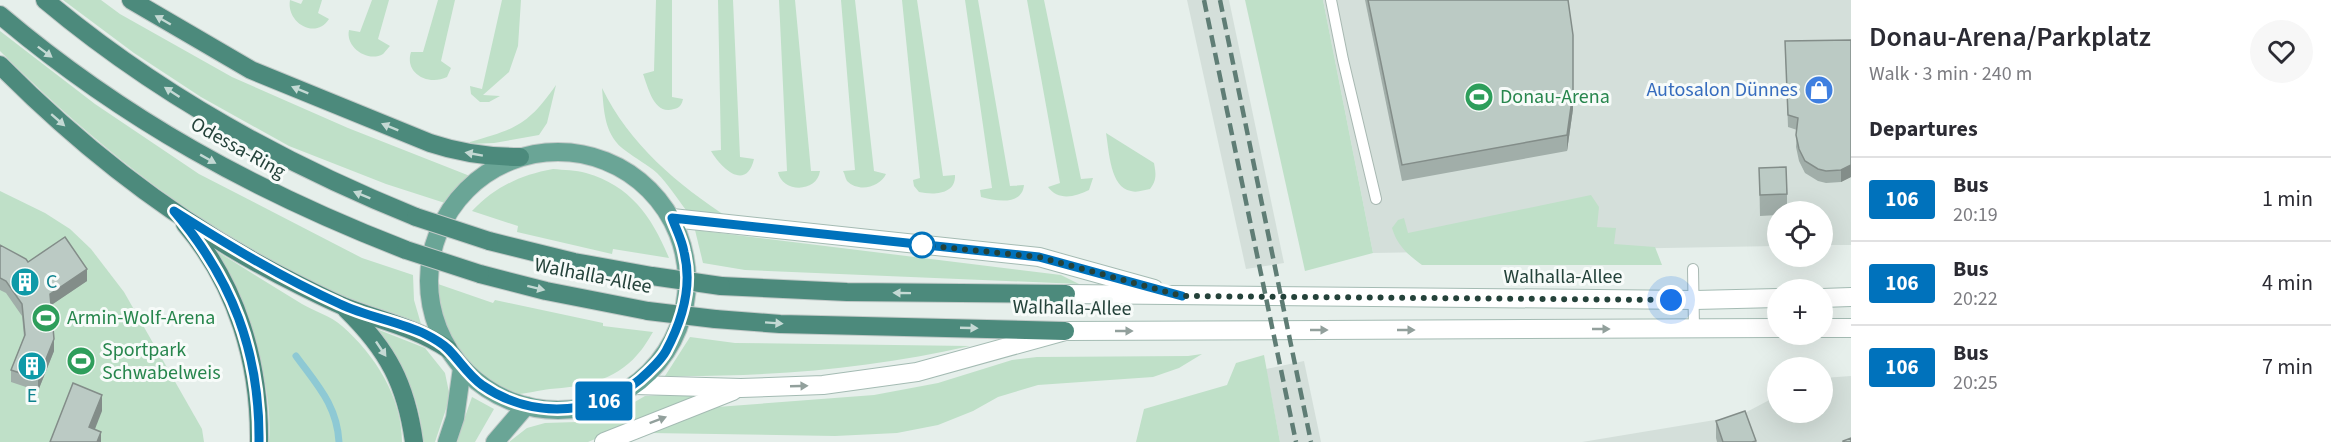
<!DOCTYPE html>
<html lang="en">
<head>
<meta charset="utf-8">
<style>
	body { margin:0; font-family:"Source Sans 3",sans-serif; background:#f7f7f7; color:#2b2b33; height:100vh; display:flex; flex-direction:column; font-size:22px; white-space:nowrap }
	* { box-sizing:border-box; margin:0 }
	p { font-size:20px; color:#7c7c81 }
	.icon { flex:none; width:33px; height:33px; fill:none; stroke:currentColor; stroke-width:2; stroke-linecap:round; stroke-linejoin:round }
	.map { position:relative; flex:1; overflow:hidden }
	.side { display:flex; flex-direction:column; background:#fff; width:480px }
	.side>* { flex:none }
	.badge { padding:0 12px; border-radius:4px; font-size:21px; line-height:39px }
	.fabs { position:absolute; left:1767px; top:201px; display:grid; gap:12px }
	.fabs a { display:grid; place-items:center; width:66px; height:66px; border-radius:50%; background:#fff; box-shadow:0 6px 24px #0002; font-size:30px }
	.you { position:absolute; width:30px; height:30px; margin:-15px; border:4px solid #fff; border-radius:50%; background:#1a73e8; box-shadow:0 0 0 9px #1a73e833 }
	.map>.badge { position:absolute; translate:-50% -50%; box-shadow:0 0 0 3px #fff }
	h2 { padding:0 18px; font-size:22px; line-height:54px }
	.round { display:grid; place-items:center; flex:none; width:63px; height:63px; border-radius:32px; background:#f7f7f7 }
	.head { display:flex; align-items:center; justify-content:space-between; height:102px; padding:0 18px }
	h1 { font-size:28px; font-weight:600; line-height:45px }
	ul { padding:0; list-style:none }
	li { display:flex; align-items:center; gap:18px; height:84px; padding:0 18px; border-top:2px solid #e1e1e2 }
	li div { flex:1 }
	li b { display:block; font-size:22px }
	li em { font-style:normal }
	li .badge { min-width:66px; font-weight:700; text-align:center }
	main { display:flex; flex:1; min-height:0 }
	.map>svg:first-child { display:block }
	.built { fill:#d4dfda }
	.green { fill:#bfe0c8 }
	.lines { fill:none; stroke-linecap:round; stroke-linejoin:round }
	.stream { stroke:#8ec9d4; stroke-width:7 }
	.service-casing { stroke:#a8b8b2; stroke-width:12 }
	.secondary-casing { stroke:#a4bbb3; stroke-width:20 }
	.primary-casing { stroke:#c2cac8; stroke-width:20 }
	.trunk-casing { stroke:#c2cac8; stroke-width:20 }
	.service { stroke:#fff; stroke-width:10 }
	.secondary { stroke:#fff; stroke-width:18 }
	.primary { stroke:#6aa596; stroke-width:18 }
	.trunk { stroke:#4c8a7c; stroke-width:18 }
	.rail { stroke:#5f7d75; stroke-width:4.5; stroke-dasharray:12 6; stroke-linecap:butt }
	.trunk-bridge-casing { stroke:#c2cac8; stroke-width:20; stroke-linecap:butt }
	.trunk-bridge { stroke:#4c8a7c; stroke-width:18 }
	.wall { fill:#a1aea9 }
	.shaded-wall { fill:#838d89 }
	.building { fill:#bbcac4; stroke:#838d89; stroke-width:1.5 }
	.oneway { fill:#c4d9d4 }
	.oneway2 { fill:#92a09c }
	.line-casing { stroke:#fff; stroke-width:14 }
	.line { stroke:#0072bc; stroke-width:9 }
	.walk { stroke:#24423a; stroke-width:6; stroke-dasharray:0 10.8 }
	.stop-dot { fill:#fff; stroke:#0072bc; stroke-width:3 }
	.labels { text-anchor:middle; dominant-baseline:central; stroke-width:6; stroke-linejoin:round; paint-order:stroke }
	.shop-label { font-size:20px; fill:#366cbe; stroke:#f7fbf9; text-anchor:end }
	.leisure-label { font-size:20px; fill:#27864d; stroke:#f7fbf9; text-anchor:start }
	.street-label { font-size:20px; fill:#24423a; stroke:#f7fbf9 }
	.culture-label { font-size:20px; fill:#0d838f; stroke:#f7fbf9; text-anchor:start }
</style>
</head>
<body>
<main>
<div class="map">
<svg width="1851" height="442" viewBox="0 0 1851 442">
	<rect width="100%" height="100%" fill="#e6efeb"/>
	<!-- built -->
	<g class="built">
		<polygon points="1187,0 1229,0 1284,263 1246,269"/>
		<polygon points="1323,0 1851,0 1851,245 1823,245 1822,212 1778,212 1777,246 1373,253"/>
		<polygon points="1304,361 1321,442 1280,442 1266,369"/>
		<polygon points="1851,376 1851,442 1582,442 1739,416 1777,396 1778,412 1822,412 1823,378"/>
	</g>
	<!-- green -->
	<g class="green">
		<polygon points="63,0 101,0 120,14 232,77 348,128 475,178 448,204 386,184 289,146 201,97 134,53"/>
		<path d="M290,0L301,4L303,0H322L318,13L329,19C316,40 286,23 290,0Z"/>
		<path d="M372,0H389L378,39L390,46C389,47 384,53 383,54C368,63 345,47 349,30L360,32Z"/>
		<path d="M438,0H455L441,61L451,68L447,77C429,86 404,74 411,52H423Z"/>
		<polygon points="502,0 521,0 518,46 509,72 483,95 500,96 489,102 480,102 471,94 470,86 482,89"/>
		<path d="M656,0H672V97L683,99C682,104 680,108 674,109C654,116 648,87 643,74L654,71Z"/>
		<path d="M718,0H733L740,157L754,159C746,192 721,168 711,151L721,150Z"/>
		<path d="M779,0H795L811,171H820C817,193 782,193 778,172L787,171Z"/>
		<path d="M841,0H855L874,171L886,174C880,187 859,193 847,181C845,178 845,174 843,171L855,170Z"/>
		<path d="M902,0H917L943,176L955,175C956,195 933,195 919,192L914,186L913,180L920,178Z"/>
		<path d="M965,0H978L1010,186L1024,185C1022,206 996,201 981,197L980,190L992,188Z"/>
		<path d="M1027,0H1044L1081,179L1093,178L1089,190C1075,197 1058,201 1048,187L1060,183Z"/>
		<polygon points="1245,0 1323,0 1373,253 1305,271"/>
		<path d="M0,31L95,104L199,174L362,258L413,275L414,300L421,324C371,308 320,289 274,263C173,207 81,132 0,51Z"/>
		<path d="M556,85L547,123L539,135L494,143L470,144V142C516,129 528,125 556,85Z"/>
		<path d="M602,88C629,144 678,185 729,218L686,210C677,198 668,184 657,173C647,164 636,159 626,151C604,136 604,111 602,88Z"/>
		<path d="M1106,133L1154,163C1156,174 1157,180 1150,189C1144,190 1137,193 1131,191C1110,188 1109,150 1106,133Z"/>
		<path d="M553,169C564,170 576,170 586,173C631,186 652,217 669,258L613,249L612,254L517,232L518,226L472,211C495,187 520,175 553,169Z"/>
		<polygon points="0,191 45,213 70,229 91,249 124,292 202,429 204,442 0,442"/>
		<path d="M1591,195L1599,207L1597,227L1616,228L1614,244L1655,247L1662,265H1422C1408,255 1397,245 1392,228L1398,220L1404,218L1408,233Z"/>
		<polygon points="695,230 1061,275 1079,284 745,270 703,263"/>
		<path d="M207,245C238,265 270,284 302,304C314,311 331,316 342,326C375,355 402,397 402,442H269C274,368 240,308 207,245Z"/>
		<path d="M438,284L493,303L495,300L603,323V326L653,332C648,340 643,349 637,355C615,381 581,387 550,389C540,390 521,395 513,394C504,393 496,387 489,382C456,358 441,324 438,284Z"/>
		<path d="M374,328L425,348L445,373L450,397L435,442H422C423,398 399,362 374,328Z"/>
		<path d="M690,337L735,343L970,346C870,369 768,377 665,376Z"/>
		<polygon points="1202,354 1179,368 1153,377 1038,385 998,397 973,411 938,425 897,433 835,436 650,433 717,407 874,395 938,383 1012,360 1037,357 1188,356"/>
		<polygon points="1264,355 1280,442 1136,442 1144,409 1227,385 1236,363"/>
		<polygon points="715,393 666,409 588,442 509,442 527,428 545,423 577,422 602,417 626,407 645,396"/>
		<polygon points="472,397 494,409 475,442 456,442"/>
	</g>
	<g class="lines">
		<!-- stream -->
		<path class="stream" d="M296,356C317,385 337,405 339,442"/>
		<!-- service casing -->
		<g class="service-casing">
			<g id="service">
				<polyline points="1331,0 1343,60 1376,199"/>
				<polyline points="1693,269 1694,328"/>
			</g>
		</g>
		<!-- secondary casing -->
		<g class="secondary-casing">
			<g id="secondary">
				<polyline points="672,218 1039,257 1154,289"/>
				<polyline points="1066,294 1695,300 1778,298"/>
				<polyline points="1822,298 1851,297"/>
				<polyline points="1822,328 1851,328"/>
				<polyline points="635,385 741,388 823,385 917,372 1065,331 1778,328"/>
				<polyline points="604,442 733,391"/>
			</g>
		</g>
		<!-- primary casing -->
		<g class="primary-casing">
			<g id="primary">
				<circle cx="558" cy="281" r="129"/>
				<polyline points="447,442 455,418 462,368"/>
				<polyline points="495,442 526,406"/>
			</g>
		</g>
		<!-- trunk casing -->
		<g class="trunk-casing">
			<g id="trunk">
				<path d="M45,0C156,93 282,163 416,217"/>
				<path d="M131,0L251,70L430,143C460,153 488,157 520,157"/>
				<path d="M0,15C123,119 256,192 406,250"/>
				<path d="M0,65C88,154 189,231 301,286C315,293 329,300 343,306C378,320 415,327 448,349"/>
				<path d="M185,224C237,285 260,363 259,442"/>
				<polyline points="489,241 574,262 652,276"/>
				<polyline points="480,274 546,291 648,311"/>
				<polyline points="721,286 847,292 1066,294"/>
				<path d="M346,309C388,350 406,384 414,442"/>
				<polyline points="715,319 780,324 1065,331"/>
			</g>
		</g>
		<!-- service -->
		<use href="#service" class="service"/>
		<!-- secondary -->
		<use href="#secondary" class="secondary"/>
		<!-- primary -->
		<use href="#primary" class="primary"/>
		<!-- trunk -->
		<use href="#trunk" class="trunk"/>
		<!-- rail -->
		<g class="rail">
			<polyline points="1204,0 1296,442"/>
			<polyline points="1220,0 1311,442"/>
		</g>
		<!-- trunk-bridge casing -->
		<g class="trunk-bridge-casing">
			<g id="trunk-bridge">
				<polyline points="416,217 489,241"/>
				<polyline points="406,250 480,274"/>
				<polyline points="652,276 721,286"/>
				<polyline points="648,311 715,319"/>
			</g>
		</g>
		<!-- trunk-bridge -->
		<use href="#trunk-bridge" class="trunk-bridge"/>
	</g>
	<!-- wall -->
	<g class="wall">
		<polygon points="1365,0 1568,0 1573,35 1573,109 1567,151 1402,181"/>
		<polygon points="1851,40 1851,177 1841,182 1826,183 1818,181 1805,173 1799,161 1796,147 1797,130 1788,127 1785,41"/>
		<polygon points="1759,168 1787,194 1787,212 1778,212 1778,215 1760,216"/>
		<polygon points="0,245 28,262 87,281 51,305 54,351 38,391 11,382 11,370 24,337 22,316 6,293 0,290"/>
		<polygon points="1716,421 1756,442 1717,442 1716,438"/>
	</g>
	<!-- shaded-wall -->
	<g class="shaded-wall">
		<polygon points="1573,92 1573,109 1567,151 1567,135"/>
		<polygon points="1851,165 1851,177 1841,182 1841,170"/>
		<polygon points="87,269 87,281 50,306 50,294"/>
		<polygon points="54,339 54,351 38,391 38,379"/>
		<polygon points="102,395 102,411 90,442 89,427"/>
		<polygon points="101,432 101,442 97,442"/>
	</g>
	<!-- building -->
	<g class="building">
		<polygon points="1368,0 1568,0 1573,35 1573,92 1567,135 1402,165"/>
		<polygon points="1851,40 1851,165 1841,170 1826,171 1818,169 1805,161 1799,149 1796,135 1798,118 1788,115 1785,41"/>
		<polygon points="1786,167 1787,194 1760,195 1759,168"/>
		<polygon points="65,237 87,269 50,294 54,339 38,379 11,370 25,335 22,304 6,281 0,278 0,245 26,259 28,262"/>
		<polygon points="73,383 102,395 89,427 101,432 97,442 50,442"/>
		<polygon points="1745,411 1756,441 1752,442 1723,442 1716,421"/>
		<polygon points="1851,438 1851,442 1843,442 1843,441"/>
	</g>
	<!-- one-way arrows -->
	<defs><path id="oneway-solid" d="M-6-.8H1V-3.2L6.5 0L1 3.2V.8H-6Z" transform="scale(1.5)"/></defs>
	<g class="oneway">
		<use href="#oneway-solid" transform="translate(163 20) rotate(-150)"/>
		<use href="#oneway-solid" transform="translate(45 52) rotate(37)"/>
		<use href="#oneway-solid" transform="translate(300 90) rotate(-158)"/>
		<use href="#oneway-solid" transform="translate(172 92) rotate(-147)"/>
		<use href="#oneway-solid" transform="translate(58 120) rotate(41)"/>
		<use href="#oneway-solid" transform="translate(390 127) rotate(-158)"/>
		<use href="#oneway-solid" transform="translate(474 154) rotate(-170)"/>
		<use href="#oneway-solid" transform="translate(208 159) rotate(29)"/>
		<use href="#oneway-solid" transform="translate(362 195) rotate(-158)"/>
		<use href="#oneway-solid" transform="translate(536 288) rotate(14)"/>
		<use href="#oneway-solid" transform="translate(902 293) rotate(-179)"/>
		<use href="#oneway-solid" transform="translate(774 323) rotate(4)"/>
		<use href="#oneway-solid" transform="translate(969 328) rotate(2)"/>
		<use href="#oneway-solid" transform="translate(381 349) rotate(56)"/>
	</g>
	<g class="oneway2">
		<use href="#oneway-solid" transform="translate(1601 329)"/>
		<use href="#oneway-solid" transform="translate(1319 330)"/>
		<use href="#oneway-solid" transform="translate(1406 330)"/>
		<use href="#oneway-solid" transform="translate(1124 331)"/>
		<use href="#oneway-solid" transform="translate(799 386) rotate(-2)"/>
		<use href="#oneway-solid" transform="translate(658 420) rotate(-21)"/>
	</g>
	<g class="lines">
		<!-- line casing -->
		<g class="line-casing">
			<path id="line" d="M259,442C260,352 232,279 174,211C228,245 282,278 340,304C367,317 398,321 425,334C433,338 442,343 448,349C460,361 468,375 482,385C533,421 604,416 648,372C655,365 661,360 666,351C682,321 693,287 684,252C682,240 676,229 672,218L1039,257L1182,296"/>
		</g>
		<!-- line -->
		<use href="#line" class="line"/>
		<!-- walk -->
		<polyline class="walk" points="922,245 1039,257 1182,296 1671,300"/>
	</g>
	<!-- icons -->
	<defs>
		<g id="shop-disc" transform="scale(1.5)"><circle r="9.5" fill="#3f7fe0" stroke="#f7fbf9"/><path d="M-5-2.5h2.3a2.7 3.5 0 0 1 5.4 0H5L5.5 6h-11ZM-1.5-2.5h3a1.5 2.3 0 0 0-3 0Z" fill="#fff"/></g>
		<g id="stadium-disc" transform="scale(1.5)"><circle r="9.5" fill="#2e9e5b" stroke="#f7fbf9"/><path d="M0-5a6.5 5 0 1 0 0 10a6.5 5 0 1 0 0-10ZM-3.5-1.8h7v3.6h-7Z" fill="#fff"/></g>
		<g id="building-disc" transform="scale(1.5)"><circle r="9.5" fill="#0f9aa8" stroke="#f7fbf9"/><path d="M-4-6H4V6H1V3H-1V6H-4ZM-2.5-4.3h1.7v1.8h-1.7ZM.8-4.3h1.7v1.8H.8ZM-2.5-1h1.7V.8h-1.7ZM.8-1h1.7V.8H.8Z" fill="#fff"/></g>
	</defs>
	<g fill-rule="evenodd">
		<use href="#shop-disc" x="1819" y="90"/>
		<use href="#stadium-disc" x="1479" y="97"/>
		<use href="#building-disc" x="25" y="282"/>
		<use href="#stadium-disc" x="46" y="318"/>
		<use href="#stadium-disc" x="81" y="361"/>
		<use href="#building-disc" x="32" y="366"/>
	</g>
	<!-- markers -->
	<circle class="stop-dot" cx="922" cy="245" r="12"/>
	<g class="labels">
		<!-- shop labels -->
		<g class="shop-label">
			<text x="1798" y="90">Autosalon Dünnes</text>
		</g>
		<!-- leisure labels -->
		<g class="leisure-label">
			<text x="1500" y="97">Donau-Arena</text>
			<text x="67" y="318">Armin-Wolf-Arena</text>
			<text x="102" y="350">Sportpark<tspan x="102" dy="23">Schwabelweis</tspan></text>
		</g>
		<!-- street labels -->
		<g class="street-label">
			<text transform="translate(238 148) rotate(29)">Odessa-Ring</text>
			<text transform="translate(593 276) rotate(11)">Walhalla-Allee</text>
			<text x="1563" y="277">Walhalla-Allee</text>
			<text transform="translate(1072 308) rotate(1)">Walhalla-Allee</text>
		</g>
		<!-- culture labels -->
		<g class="culture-label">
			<text x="46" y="282">C</text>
			<text x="32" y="396" text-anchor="middle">E</text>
		</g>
	</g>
</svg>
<div class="fabs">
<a><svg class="icon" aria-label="locate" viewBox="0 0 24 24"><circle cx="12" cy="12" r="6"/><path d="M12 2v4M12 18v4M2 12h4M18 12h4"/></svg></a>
<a>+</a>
<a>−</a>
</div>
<div class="you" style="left:1671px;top:300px"></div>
<b class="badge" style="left:604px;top:401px;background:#0072bc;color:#fff">106</b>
</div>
<section class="side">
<div class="head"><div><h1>Donau-Arena/Parkplatz</h1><p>Walk · 3 min · 240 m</p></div><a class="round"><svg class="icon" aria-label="heart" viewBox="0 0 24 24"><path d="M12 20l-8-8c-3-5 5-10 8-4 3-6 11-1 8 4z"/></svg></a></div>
<h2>Departures</h2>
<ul>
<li><span class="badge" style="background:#0072bc;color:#fff">106</span><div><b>Bus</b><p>20:19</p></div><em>1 min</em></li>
<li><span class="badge" style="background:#0072bc;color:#fff">106</span><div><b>Bus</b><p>20:22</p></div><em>4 min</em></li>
<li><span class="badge" style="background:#0072bc;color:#fff">106</span><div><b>Bus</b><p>20:25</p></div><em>7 min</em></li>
</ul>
</section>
</main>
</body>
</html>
